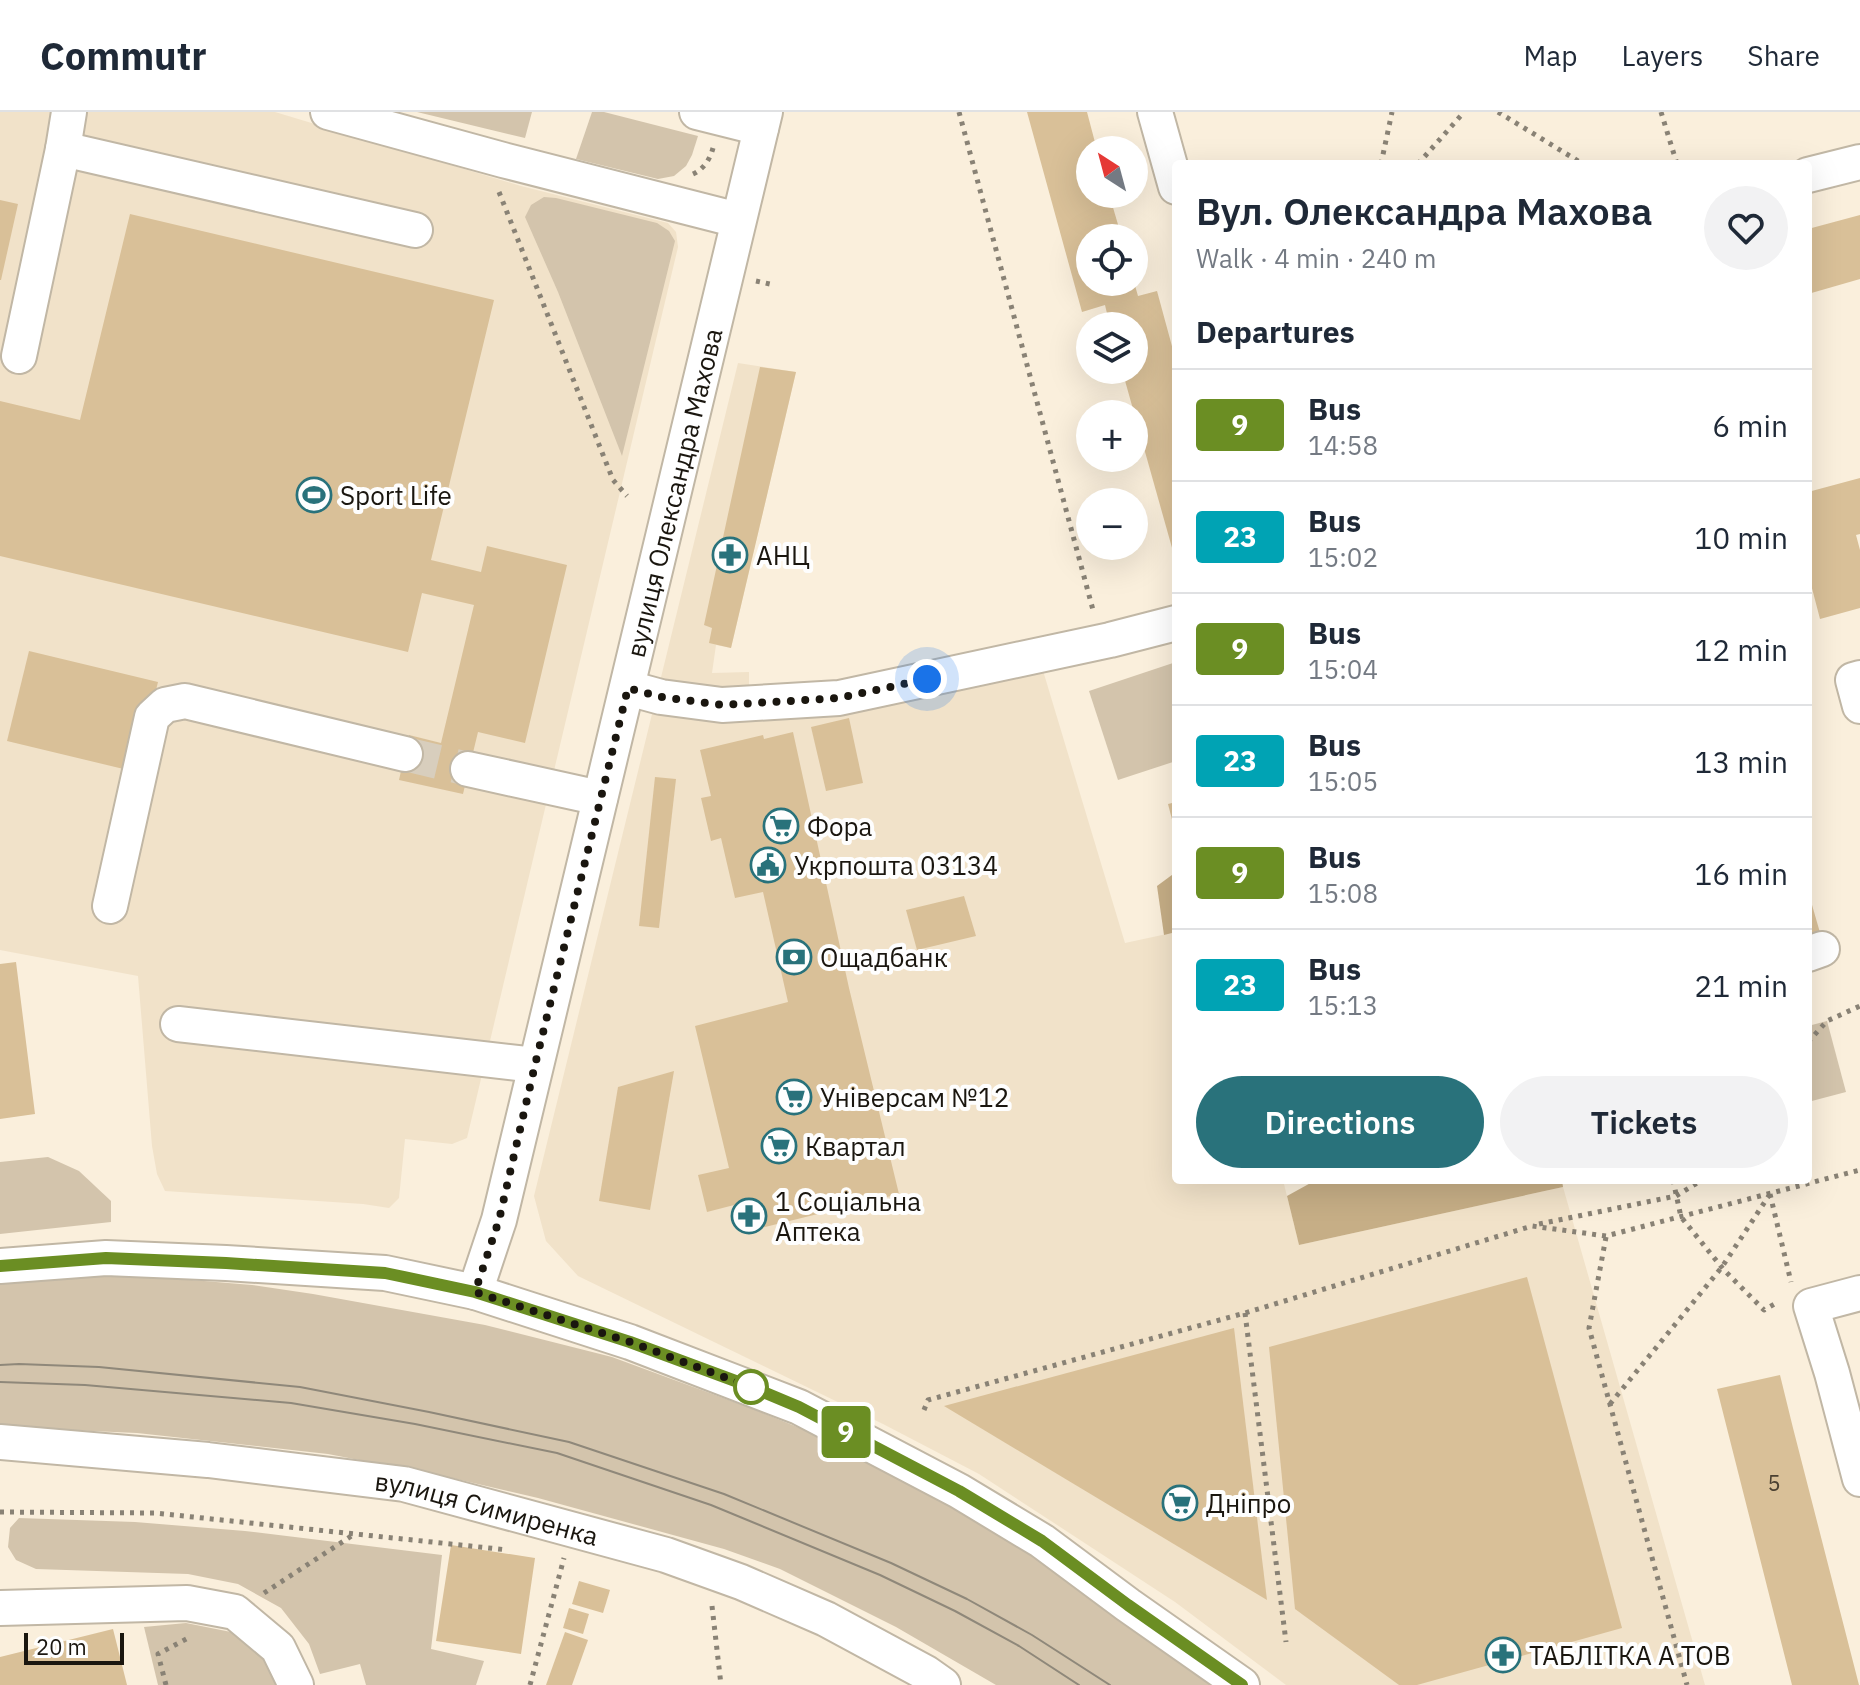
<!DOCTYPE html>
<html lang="en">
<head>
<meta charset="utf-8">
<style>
	body { margin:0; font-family:"IBM Plex Sans",sans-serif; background:#f2f2f3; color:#1f2937; height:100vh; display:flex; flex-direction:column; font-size:30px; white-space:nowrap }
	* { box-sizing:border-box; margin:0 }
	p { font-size:26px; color:#747a83 }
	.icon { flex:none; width:44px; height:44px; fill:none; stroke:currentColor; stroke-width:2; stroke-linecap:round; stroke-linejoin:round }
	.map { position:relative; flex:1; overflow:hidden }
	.sheet { position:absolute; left:1172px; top:48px; width:640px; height:1024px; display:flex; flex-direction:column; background:#fff; border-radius:8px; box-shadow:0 8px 32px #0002 }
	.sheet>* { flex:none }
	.badge { padding:0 16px; border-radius:6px; font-size:28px; line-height:52px }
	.needle { width:52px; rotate:324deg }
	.tools { position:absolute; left:1076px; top:24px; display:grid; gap:16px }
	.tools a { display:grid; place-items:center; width:72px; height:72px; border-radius:50%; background:#fff; box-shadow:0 8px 32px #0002; font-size:40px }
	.scale { position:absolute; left:24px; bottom:20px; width:100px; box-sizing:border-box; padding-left:8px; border:4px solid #1a160f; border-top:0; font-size:22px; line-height:28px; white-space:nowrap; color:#1a160f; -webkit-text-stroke:6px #fefefe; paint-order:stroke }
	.you { position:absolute; width:40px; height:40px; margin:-20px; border:6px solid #fff; border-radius:50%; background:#1a73e8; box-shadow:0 0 0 12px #1a73e833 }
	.map>.badge { position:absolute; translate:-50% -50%; box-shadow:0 0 0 4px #fff }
	h2 { padding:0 24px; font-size:30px; line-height:72px }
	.round { display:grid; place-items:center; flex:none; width:84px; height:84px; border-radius:42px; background:#f2f2f3 }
	.headline { display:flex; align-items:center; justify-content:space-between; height:136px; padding:0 24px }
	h1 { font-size:38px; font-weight:600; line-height:60px }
	.cta { display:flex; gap:16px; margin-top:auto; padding:16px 24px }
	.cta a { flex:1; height:92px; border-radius:48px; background:#29727b; color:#fff; font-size:32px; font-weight:600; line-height:92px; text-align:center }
	.cta a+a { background:#f2f2f3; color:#1f2937 }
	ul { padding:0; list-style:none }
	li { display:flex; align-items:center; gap:24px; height:112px; padding:0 24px; border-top:2px solid #e0e1e3 }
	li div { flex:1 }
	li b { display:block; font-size:30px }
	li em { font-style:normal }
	li .badge { min-width:88px; font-weight:700; text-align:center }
	header { display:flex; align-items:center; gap:48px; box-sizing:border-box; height:112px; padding:0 40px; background:#fff; border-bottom:2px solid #e0e1e3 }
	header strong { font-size:38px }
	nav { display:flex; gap:44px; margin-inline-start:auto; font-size:28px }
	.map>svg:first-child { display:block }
	.built { fill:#f1e2c9 }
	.green { fill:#d3c4ac }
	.forest { fill:#c6ae86 }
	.building { fill:#d9c098 }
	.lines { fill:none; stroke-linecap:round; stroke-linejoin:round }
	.minor-tunnel { stroke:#d8cebd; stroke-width:34; stroke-dasharray:34 17; stroke-linecap:butt }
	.minor-casing { stroke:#c1b7a5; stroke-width:38 }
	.path { stroke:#898275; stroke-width:5; stroke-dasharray:4 6; stroke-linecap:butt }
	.minor { stroke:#fff; stroke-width:34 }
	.tram { stroke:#8f887a; stroke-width:2 }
	.line-casing { stroke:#fff; stroke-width:18 }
	.line { stroke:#6b8e23; stroke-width:12 }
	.walk { stroke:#1a160f; stroke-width:8; stroke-dasharray:0 14.4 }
	.stop-dot { fill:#fff; stroke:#6b8e23; stroke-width:4 }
	.labels { text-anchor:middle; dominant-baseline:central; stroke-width:8; stroke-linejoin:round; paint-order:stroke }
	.number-label { font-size:22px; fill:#4a4031 }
	.street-label { font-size:26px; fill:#1a160f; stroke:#fefefe }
	.poi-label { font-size:26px; fill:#1a160f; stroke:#fefefe; text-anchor:start }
</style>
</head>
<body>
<header>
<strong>Commutr</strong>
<nav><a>Map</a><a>Layers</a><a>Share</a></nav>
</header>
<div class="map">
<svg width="1860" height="1573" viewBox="0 0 1860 1573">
	<rect width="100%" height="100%" fill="#faefdc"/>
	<!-- built -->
	<g class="built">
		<polygon points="0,0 275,0 521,74 668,111 676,120 678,135 467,1026 452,1032 405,1027 399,1086 389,1096 363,1092 165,1079 157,1062 152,1034 138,864 0,838"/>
		<polygon points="738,251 796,260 731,536 716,533 712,561 749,560 749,606 1041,552 1125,831 1176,820 1176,1068 1283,1068 1299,1133 1563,1075 1705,1573 1286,1573 1175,1490 979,1362 883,1312 578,1164 546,1129 534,1084"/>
	</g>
	<!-- green -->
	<g class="green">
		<polygon points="417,0 532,0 525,26"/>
		<polygon points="592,0 604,0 698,24 692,43 686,54 674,64 658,67 576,47"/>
		<polygon points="544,85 556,86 657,111 669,119 675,129 622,344 558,180 525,105 531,93"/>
		<polygon points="1176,550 1176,649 1118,668 1089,579"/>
		<polygon points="1827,909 1846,980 1808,990 1808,914"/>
		<polygon points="48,1045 79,1059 111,1089 111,1110 0,1122 0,1050"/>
		<polygon points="95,1162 156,1165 252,1173 313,1182 485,1213 612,1245 753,1297 822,1325 960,1397 1014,1428 1216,1573 996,1573 896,1515 780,1457 724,1437 538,1386 452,1366 328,1342 137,1321 0,1315 0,1171"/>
		<polygon points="19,1406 135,1410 245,1419 442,1443 431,1537 484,1549 476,1573 366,1573 360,1552 320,1562 309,1532 281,1496 238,1472 188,1462 36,1457 16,1448 8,1435 10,1416"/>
		<polygon points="186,1511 231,1520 264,1548 276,1573 158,1573 144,1515"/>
	</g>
	<!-- forest -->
	<g class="forest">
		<polygon points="1176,760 1176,820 1164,823 1157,774"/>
		<polygon points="1316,1068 1562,1068 1563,1075 1299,1133 1287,1084"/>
	</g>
	<!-- building -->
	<g class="building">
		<polygon points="1027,0 1087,0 1097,38 1090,38 1090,82 1109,82 1122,126 1090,126 1090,170 1134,170 1138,184 1157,179 1176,249 1176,450 1122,258 1134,258 1134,214 1110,214 1105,193 1082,200"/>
		<polygon points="0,88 18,92 1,168 0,168"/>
		<polygon points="130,102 494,188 431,448 481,460 487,434 567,453 525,631 478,620 463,682 399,668 409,623 441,631 474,493 422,481 408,540 0,444 0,289 80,308"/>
		<polygon points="1860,103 1860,167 1808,182 1808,117"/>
		<polygon points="760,255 796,260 731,536 709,531 712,516 704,513"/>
		<polygon points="1860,366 1860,422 1856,423 1860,438 1860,496 1820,507 1808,461 1808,380"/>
		<polygon points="29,539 158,570 136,660 7,629"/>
		<polygon points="849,606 863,671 826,679 811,615"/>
		<polygon points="793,620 849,876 899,1082 745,1120 738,1092 707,1100 698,1063 729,1056 695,914 788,890 763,780 735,786 721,726 711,729 701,686 711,684 700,638 763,623 764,627"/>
		<polygon points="655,665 676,667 659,816 639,814"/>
		<polygon points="1176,690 1176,719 1175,719 1168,692"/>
		<polygon points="1808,779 1823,831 1808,835"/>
		<polygon points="964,784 976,824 917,838 906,798"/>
		<polygon points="16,850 35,1002 0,1007 0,852"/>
		<polygon points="674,959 650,1098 599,1089 618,975"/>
		<polygon points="1527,1165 1622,1516 1417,1573 1399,1573 1295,1497 1269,1235"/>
		<polygon points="1234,1216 1267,1488 944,1294"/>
		<polygon points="1780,1263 1793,1316 1859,1573 1792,1573 1717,1277"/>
		<polygon points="451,1433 535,1446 521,1542 436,1529"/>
		<polygon points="579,1469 610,1478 603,1501 572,1492"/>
		<polygon points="569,1496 589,1502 583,1522 563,1516"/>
		<polygon points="113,1517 127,1573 0,1573 0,1545"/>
		<polygon points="565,1520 588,1528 572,1573 546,1573"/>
	</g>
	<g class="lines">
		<!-- minor-tunnel -->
		<polyline class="minor-tunnel" points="405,642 468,657"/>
		<!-- minor casing -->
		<g class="minor-casing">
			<g id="minor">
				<polyline points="328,0 503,48 738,108"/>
				<polyline points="697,0 761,16"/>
				<polyline points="1155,0 1176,75"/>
				<polyline points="63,37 415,118"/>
				<polyline points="1808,63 1860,50"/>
				<polyline points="19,244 63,37 69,0"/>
				<polyline points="1860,566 1853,568 1860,594"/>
				<polyline points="628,576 661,585 722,593 839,586 1110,528 1176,511"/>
				<polyline points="468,657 600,686"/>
				<polyline points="110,794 152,605 165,593 185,589 405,642"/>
				<polyline points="1808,842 1822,837"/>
				<polyline points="178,912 535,953"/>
				<polyline points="0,1154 106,1146 226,1151 385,1161 475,1180 630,1230 799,1295 959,1379 1042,1429 1128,1493 1242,1573"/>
				<path id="s1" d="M475,1180L499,1108L765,0"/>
				<polyline points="1860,1181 1811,1194 1832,1261 1860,1367"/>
				<path id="s2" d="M0,1330L208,1348L404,1372L666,1443L741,1470L826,1507L926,1561L943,1573"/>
				<polyline points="0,1496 187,1491 235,1500 278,1536 296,1573"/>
			</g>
		</g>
		<!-- path -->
		<g class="path">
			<polyline points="959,0 1093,498"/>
			<polyline points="1498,0 1583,52"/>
			<polyline points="1661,0 1677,52"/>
			<polyline points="1381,52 1392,0"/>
			<polyline points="1418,52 1464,0"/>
			<path d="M693,62C704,57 710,47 713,36"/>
			<polyline points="499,80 613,368 627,384"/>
			<polyline points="756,169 774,173"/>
			<polyline points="1808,930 1827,909 1860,894"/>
			<polyline points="1673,1068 1681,1105 1724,1158 1764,1198 1778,1190"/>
			<polyline points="1770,1082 1791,1170"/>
			<polyline points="1539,1112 1676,1084 1702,1068"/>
			<polyline points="1606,1125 1589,1216 1687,1573"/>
			<polyline points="1245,1201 1286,1530"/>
			<polyline points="1610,1292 1722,1155 1770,1082"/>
			<polyline points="924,1298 928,1288 1245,1201 1532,1114 1606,1124 1860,1058"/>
			<polyline points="0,1400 155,1401 508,1438"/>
			<polyline points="264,1481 356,1421"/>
			<polyline points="712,1494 721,1573"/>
			<polyline points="166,1573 158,1542 190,1525"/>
			<polyline points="530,1573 564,1446"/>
		</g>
		<!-- minor -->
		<use href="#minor" class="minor"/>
		<!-- tram -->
		<g class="tram">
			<polyline points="0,1253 19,1252 99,1255 300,1275 429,1300 569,1330 724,1382 891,1451 967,1487 1032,1523 1110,1573"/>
			<polyline points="0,1270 85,1273 291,1291 415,1312 557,1341 711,1393 880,1463 955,1499 1019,1534 1079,1573"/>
		</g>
	</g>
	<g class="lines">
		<!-- line casing -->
		<g class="line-casing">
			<polyline id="line" points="0,1154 106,1146 226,1151 385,1161 475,1180 630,1230 749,1274 799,1295 959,1379 1042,1429 1128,1493 1242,1573"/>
		</g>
		<!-- line -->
		<use href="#line" class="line"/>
		<!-- walk -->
		<polyline class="walk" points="751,1275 630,1230 475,1180 499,1108 535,953 628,576 661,585 722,593 839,586 927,567"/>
	</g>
	<!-- icons -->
	<defs>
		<g id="stadium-ring" transform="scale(1.8)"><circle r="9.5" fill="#fefefe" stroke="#29727b" stroke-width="1.5"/><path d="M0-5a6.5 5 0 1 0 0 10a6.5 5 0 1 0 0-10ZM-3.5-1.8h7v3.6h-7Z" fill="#29727b"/></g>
		<g id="pharmacy-ring" transform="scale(1.8)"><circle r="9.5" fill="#fefefe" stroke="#29727b" stroke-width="1.5"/><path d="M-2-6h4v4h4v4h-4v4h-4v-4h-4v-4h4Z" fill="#29727b"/></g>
		<g id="supermarket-ring" transform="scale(1.8)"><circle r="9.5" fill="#fefefe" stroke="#29727b" stroke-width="1.5"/><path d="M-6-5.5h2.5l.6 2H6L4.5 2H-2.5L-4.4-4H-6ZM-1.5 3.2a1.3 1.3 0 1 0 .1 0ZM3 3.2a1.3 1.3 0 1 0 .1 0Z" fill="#29727b"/></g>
		<g id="civic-ring" transform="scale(1.8)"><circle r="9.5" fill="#fefefe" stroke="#29727b" stroke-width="1.5"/><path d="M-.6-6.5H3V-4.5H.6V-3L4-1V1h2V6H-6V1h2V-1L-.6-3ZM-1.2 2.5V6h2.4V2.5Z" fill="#29727b"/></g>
		<g id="bank-ring" transform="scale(1.8)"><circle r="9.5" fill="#fefefe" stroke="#29727b" stroke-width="1.5"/><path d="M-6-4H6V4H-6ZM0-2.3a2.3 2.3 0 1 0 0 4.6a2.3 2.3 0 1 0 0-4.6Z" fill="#29727b"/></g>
	</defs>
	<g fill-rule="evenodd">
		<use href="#stadium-ring" x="314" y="383"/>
		<use href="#pharmacy-ring" x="730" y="443"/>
		<use href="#supermarket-ring" x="781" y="714"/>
		<use href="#civic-ring" x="768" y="753"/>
		<use href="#bank-ring" x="794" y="845"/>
		<use href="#supermarket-ring" x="794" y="985"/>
		<use href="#supermarket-ring" x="779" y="1034"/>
		<use href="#pharmacy-ring" x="749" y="1104"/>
		<use href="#supermarket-ring" x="1180" y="1391"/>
		<use href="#pharmacy-ring" x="1503" y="1543"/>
	</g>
	<!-- markers -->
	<circle class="stop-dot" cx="751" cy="1275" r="16"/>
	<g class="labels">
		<!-- number labels -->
		<g class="number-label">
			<text x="1774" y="1370">5</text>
		</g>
		<!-- street labels -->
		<g class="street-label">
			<text stroke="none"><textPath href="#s1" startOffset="824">вулиця Олександра Махова</textPath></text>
			<text stroke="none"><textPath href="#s2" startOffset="492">вулиця Симиренка</textPath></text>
		</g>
		<!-- poi labels -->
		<g class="poi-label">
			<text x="340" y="383">Sport Life</text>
			<text x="756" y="443">АНЦ</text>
			<text x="807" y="714">Фора</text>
			<text x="794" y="753">Укрпошта 03134</text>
			<text x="820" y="845">Ощадбанк</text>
			<text x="820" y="985">Універсам №12</text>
			<text x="805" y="1034">Квартал</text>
			<text x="775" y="1089">1 Соціальна<tspan x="775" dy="30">Аптека</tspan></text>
			<text x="1206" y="1391">Дніпро</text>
			<text x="1529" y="1543">ТАБЛІТКА А ТОВ</text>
		</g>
	</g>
</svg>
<div class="tools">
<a><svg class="needle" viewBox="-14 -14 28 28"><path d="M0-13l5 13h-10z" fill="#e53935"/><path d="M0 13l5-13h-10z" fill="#747a83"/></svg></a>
<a><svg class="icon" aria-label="locate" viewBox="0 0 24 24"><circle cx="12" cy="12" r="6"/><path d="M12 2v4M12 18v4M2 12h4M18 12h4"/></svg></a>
<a><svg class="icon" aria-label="layers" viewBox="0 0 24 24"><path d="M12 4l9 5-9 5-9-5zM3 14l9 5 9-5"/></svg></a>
<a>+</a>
<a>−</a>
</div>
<div class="scale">20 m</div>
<div class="you" style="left:927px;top:567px"></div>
<b class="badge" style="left:846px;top:1320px;background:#6b8e23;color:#fff">9</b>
<section class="sheet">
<div class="headline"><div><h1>Вул. Олександра Махова</h1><p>Walk · 4 min · 240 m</p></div><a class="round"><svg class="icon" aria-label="heart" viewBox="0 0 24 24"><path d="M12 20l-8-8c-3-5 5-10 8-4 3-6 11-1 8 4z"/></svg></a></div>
<h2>Departures</h2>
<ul>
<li><span class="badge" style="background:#6b8e23;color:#fff">9</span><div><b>Bus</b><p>14:58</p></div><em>6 min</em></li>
<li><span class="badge" style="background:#00a3b4;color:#fff">23</span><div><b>Bus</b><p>15:02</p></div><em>10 min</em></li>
<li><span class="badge" style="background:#6b8e23;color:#fff">9</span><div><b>Bus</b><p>15:04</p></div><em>12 min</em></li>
<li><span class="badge" style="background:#00a3b4;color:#fff">23</span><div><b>Bus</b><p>15:05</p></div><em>13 min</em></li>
<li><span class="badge" style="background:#6b8e23;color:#fff">9</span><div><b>Bus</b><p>15:08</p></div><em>16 min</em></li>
<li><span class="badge" style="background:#00a3b4;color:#fff">23</span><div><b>Bus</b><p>15:13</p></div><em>21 min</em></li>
</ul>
<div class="cta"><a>Directions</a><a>Tickets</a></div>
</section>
</div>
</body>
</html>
